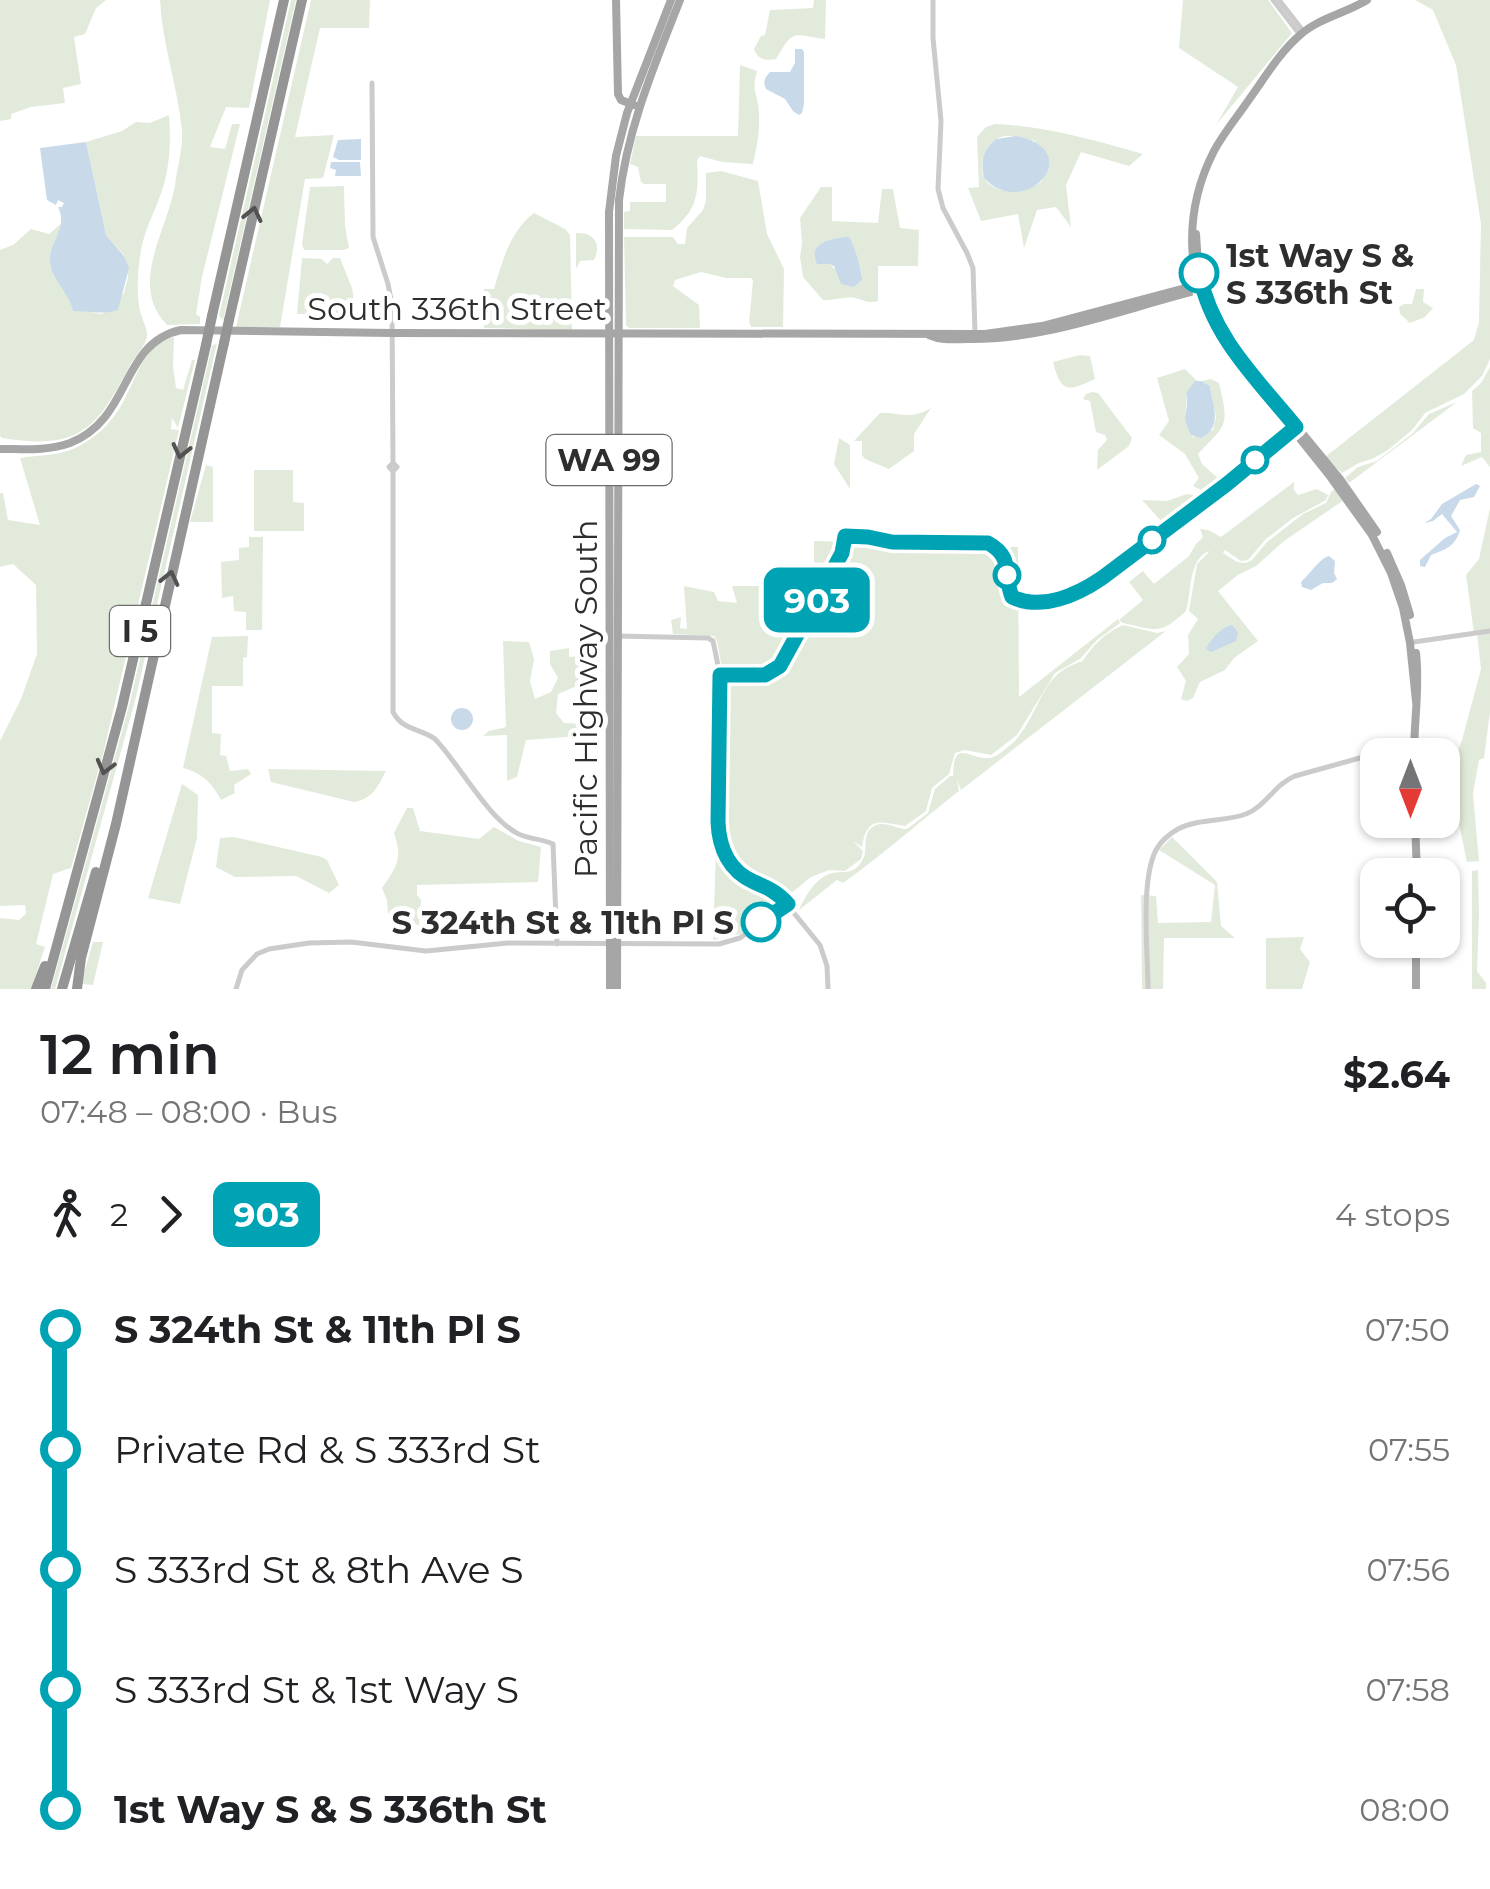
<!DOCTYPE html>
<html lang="en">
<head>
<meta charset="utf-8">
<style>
	body { margin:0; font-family:Montserrat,sans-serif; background:#f6f6f6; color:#202124; height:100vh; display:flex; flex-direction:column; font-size:38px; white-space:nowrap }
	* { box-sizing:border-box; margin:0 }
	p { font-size:32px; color:#757577 }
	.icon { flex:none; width:55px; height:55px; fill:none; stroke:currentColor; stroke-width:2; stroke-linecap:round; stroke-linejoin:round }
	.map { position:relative; height:989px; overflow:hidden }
	.drawer { display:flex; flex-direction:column; background:#fff; flex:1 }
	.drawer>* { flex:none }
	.badge { padding:0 20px; border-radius:15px; font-size:35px; line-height:65px }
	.needle { width:65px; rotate:180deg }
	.tools { position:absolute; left:1360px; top:738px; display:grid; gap:20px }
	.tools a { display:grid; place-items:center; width:100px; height:100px; border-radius:20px; background:#fff; box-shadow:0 2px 8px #0004; font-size:50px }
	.map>.badge { position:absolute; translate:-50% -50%; box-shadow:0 0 0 5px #fff }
	.legs { display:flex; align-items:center; gap:15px; height:110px; padding:0 40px; font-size:32px }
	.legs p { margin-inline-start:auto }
	.overview { display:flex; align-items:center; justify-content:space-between; height:170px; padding:0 40px }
	h1 { font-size:55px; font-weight:600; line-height:75px }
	ul { padding:0 40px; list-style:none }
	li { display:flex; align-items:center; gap:35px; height:120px; font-size:38px }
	li i { display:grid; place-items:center; width:15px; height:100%; margin:0 12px; background:currentColor }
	li i::after { content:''; width:25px; height:25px; margin:-12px; border:8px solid; border-radius:50%; background:#fff }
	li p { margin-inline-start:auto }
	li:first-child i { background:linear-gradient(#0000 50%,currentColor 0) }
	li:last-child i { background:linear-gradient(currentColor 50%,#0000 0) }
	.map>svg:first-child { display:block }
	.green { fill:#e2ebdb; fill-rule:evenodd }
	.water { fill:#c8d9ea }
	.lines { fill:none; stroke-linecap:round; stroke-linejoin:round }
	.minor { stroke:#cbcbcb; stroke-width:5 }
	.major { stroke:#a6a6a6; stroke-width:8 }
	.highway { stroke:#959595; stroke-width:10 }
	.highway-bridge { stroke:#959595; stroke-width:10 }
	.oneway { stroke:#525252 }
	.line-1-casing { stroke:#fff; stroke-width:22 }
	.line-1 { stroke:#00a3b4; stroke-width:15 }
	.stop-1-dot { fill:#fff; stroke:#00a3b4; stroke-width:5 }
	.labels { text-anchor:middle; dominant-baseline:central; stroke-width:10; stroke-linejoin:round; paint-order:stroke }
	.shield { fill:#fff; stroke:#6d6d6d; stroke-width:2.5 }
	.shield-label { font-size:30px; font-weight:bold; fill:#2e2e2e }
	.stop-label { font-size:32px; font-weight:bold; fill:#2e2e2e; stroke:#fff; text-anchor:start }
	.street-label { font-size:32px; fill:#2e2e2e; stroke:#fff }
</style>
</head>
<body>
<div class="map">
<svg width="1490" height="989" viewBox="0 0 1490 989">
	<rect width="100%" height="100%" fill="#fff"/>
	<!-- green -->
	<g class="green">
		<polygon points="0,0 106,0 96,8 85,34 74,37 81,84 63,88 65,103 31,107 11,114 11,119 0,121"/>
		<path d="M160,0H270L249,108L226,107L210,147L225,149L232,124H240L202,277L196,314L200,317V324L167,325C128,284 167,232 175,185C177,168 183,149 182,131C178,87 162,44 160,0Z"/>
		<polygon points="291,0 296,0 223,320 219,316"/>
		<polygon points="311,0 370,0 369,28 320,28 295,137 334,135 323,178 305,179 280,327 236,327"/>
		<path d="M814,0H826L825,39C791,34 794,29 776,59C766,61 758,60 754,49L761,36L765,35L770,10L813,8Z"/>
		<polygon points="1183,0 1268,0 1292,33 1216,125 1238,87 1179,48"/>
		<polygon points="1415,0 1490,0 1490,359 1482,376 1464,394 1425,413 1412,430 1388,450 1374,458 1359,463 1342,473 1325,457 1474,340 1479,322 1481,224 1456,65 1433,10"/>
		<path d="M740,65L757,71C751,93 758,93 759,113C760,131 757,146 753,164L722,162L700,156L697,161C699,192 698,210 672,230L624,229V212L630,211V202H666V184H644L641,182L638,167L630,164L636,136H738Z"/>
		<path d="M169,115C171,137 170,162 164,184C158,206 145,227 141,250C138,269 136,292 140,311C142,318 146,327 147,333C148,344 134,357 129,367C96,431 78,450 2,438L0,436V250L13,245L31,229L49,234L62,223C59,236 49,249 50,261C51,279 70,293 73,311H84L102,314L124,293L128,277L124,255L106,235L86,142L122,131L136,122L150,123Z"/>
		<path d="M995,124C1045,126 1094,140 1143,154L1129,166L1081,152L1066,185L1071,227L1056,207L1037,210L1024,248L1018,214L981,221L968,188L979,187L977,137L986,127ZM1011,136L1035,141L1042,181C1028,192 1003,196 988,183C976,173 983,148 995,140C1000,136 1005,136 1011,136Z"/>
		<polygon points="721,171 758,181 767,234 784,269 783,327 751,327 749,322 753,281 751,278 726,278 701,272 675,280 673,286 699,305 700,328 629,328 626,325 624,237 673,237 678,244 685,244 687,228 703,210 706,201 706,173"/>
		<polygon points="344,186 345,226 349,248 343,250 304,250 302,244 310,187"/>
		<path d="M821,187H832V221L878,223L882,189H893L900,228L919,230L918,266H878V301C867,304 865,300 855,298C845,296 833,301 823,300L803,277L800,257L802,243L800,218ZM853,247L862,274L836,270L829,264L814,259Z"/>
		<path d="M534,213L565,229L570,235L572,330L484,328V289H494C502,262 510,231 534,213Z"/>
		<path d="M576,233C594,232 602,244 594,260L580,261L576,269Z"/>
		<polygon points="302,258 322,259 327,264 333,258 340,258 352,288 355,305 345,313 297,314"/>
		<polygon points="1416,289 1424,289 1423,302 1433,308 1425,317 1410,323 1400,314 1399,307 1404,304 1412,304"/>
		<path d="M174,337L173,366L176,388L183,390L192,360H195L178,428L172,418L171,429L179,430L104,750L71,868L53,874L36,944L45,947L31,989H0V918L19,920L26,914L25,905L0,906V741L21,699L37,654L36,585L13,564L0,567V493H3L8,520L40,525L20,458C38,455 56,456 73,449C95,439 112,423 123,402C138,376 142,346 174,337Z"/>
		<polygon points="217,343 135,701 55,989 51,989 130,702 212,346"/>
		<path d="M1080,355L1090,356L1095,379C1067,392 1061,393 1053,362Z"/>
		<polygon points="1490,367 1490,467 1482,457 1461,466 1466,455 1481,452 1481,433 1473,428 1472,391 1481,383"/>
		<path d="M1185,369L1197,381L1186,393C1188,411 1180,421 1193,437L1213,430L1216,417L1210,386L1201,381L1211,379L1219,383C1229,426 1228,423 1198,454L1202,464L1222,482L1207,493L1193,486L1199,478L1185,454L1159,435L1169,421L1157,378Z"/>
		<polygon points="1092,392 1098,393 1132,438 1129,446 1097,470 1098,450 1107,440 1105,435 1096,432 1090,401 1083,399 1086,394"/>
		<polygon points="1457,402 1349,483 1345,478 1358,467 1377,461 1413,433 1429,414"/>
		<path d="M931,408L914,434V451L889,469L865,459L862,455V441H854L880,413C903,412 908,421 931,408Z"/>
		<polygon points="839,438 850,445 850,489 834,464"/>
		<polygon points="206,465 213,467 213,522 190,522"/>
		<polygon points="254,470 293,470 293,502 304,503 304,531 254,531"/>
		<path d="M1294,482V490L1298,495L1317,489L1328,495L1326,500L1293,518L1266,539L1248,560L1241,561L1225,550L1223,553L1237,562L1246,563L1252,560L1267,542L1303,514L1326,503L1331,492L1335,489L1344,500L1284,541L1256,566L1238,575L1218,591L1258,641L1234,658L1225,670L1200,682L1193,698L1187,701L1181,699L1186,681L1177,667L1189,654L1188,635L1198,619L1189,611L1197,564L1210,551C1188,558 1192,591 1186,611C1159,636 1156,630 1123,623L1119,620L1143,600L1129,582L1143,571L1154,584L1189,556L1196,544L1203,537L1200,529L1208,530L1221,537Z"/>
		<polygon points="1187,494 1193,495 1197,500 1165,525 1142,500 1167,501"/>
		<polygon points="1490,508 1490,712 1484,758 1479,760 1473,794 1479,861 1467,862 1449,776 1462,740 1481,669 1477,633 1474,633 1466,575 1479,559"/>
		<polygon points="249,537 263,537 262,630 246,630 246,612 234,611 233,596 222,598 221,562 239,560 239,548 249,547"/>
		<path d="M814,541L863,542L891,547H1018L1019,697L1118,619L1120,623L1097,640L1080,659L1055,673L1017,735L991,755L965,750L955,753L949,774L932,788L926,811L905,826C880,822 867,815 862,847L853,841L863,851L861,859L845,871L829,870L811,877L741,934L713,940L722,668L717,641L714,636L673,634L671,620L681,617L680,628L687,629L684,586L714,592L718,601L737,603L732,586H779V583H814Z"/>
		<path d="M1123,625L1157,633L1166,631L961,790L957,780L959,791C920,821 884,854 843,883L837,880L799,910C805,897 814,880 829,874C841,869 853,878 863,859C869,849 860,832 876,825C885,821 897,829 907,829L928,813L935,789L950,776H953C954,737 968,760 989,758C997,757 1003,751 1009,746C1032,728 1039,690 1058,674C1063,669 1072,665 1079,662H1082C1091,647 1106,632 1123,625Z"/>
		<path d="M248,636L247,657L243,658V686H212V733L221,734L220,755L226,756L230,771L248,769L251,774L234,785L235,793L221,800C212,783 202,773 183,768L212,637Z"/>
		<polygon points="503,641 529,642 534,659 530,681 535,699 551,692 558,678 550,664 550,651 569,648 569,657 598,655 602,671 580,676 579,685 558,694 556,713 564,723 585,724 581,736 526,740 517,777 507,781 507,735 483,736 489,731 506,727"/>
		<path d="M268,769L386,771C378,786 373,799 354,802L271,782Z"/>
		<polygon points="182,784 198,795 197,838 180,904 148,898"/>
		<path d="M407,808H413L420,831L479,839L494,827L519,841L541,847L538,882L417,885V895L421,900L419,925L410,924L409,916L388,914L387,900L382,888C397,866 403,859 394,833Z"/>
		<polygon points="234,837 322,857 327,860 339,885 329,893 296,876 235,877 216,867 220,838"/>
		<polygon points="1172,837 1217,882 1221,926 1235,938 1164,938 1163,989 1142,989 1141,895 1156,896 1158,923 1211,922 1215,885 1159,850"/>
		<polygon points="1478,870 1479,914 1477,971 1486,983 1486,989 1472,989 1472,871"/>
		<polygon points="1304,937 1300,949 1310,962 1302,989 1266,989 1266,938"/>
		<polygon points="93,942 103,942 93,985 83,984 83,977"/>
	</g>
	<!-- water -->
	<g class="water">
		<path d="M795,49H802L804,52V104L802,113L799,115L793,111L785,99L766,89C763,82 764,78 770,72H790L795,63Z"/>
		<path d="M1016,136C1089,150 1025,222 984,178C980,161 983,150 996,139Z"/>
		<polygon points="361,139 361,160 339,160 333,157 338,140"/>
		<path d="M86,142L106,235L124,256L129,268L118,310C102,315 88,311 73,311C70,294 51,279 50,262C48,242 69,229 58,207H62L64,203L58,200L56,205L47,200L40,148Z"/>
		<polygon points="331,162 360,162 361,176 335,176 336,170 330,168"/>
		<path d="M844,237H849C854,244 862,271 862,280L854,287L841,284L834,266L829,264H817C808,243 828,240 844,237Z"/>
		<path d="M1195,381H1201L1210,386C1213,406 1223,428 1201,438L1191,435C1179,413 1190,414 1186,393Z"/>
		<path d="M1476,484L1480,486L1474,497L1460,500L1451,516L1460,530C1455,547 1446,549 1431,555L1425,567L1420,566V560L1445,538L1457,532L1442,514L1433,521L1424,523L1431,519L1442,504Z"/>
		<path d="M1329,556L1335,561L1334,573L1337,579L1332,583H1323L1311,590L1302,587L1301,582C1309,575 1320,558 1329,556Z"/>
		<path d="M1232,625L1238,632L1236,641L1211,652L1206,649C1210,640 1221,627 1232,625Z"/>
		<circle cx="462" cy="719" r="11"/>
	</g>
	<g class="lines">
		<!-- minor -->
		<g class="minor">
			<polyline points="933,0 933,38 941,121 938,189 943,208 967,253 973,268 975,333"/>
			<polyline points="1273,0 1300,35"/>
			<polyline points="1279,0 1304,32"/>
			<polyline points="372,83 373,237 388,284 392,305 393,463 389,467 393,471 397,467 393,463"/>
			<path d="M393,471V712C403,731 420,728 435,739C459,764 487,816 515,832C527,840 541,838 553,844L557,944"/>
			<polyline points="617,636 708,638 713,641 720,675 718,822 721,845 732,865 749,879 776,891 820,945 827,966 828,989"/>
			<polyline points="1414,642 1490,631"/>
			<polyline points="236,989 242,970 257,954 269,949 309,943 351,942 426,951 508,943 719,944 740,938 787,904"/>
			<path d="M1148,989C1148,953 1140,881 1156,850C1161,841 1169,834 1178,829C1199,818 1225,822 1246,814C1266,806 1275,784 1295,776L1385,751L1414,750"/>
		</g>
		<!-- major -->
		<g class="major">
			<polyline points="616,0 618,94 621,100 634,105"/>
			<path d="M1367,0C1346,13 1319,18 1300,35C1279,53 1264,79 1248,101C1237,117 1223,134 1214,151C1183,211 1186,276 1216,334L1329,475L1372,535L1391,573L1403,608L1410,643L1416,701"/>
			<polyline points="1196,234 1198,265"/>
			<path d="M929,335C942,341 954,339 968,339C1044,340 1118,311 1191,292L1197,288"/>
			<polyline points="1256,377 1340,479 1377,532"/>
			<path d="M0,449C23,449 48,451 70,443C132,419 120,343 181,330L391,333L985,334L1042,326L1189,287L1197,288"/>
			<polyline points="1387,553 1401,585 1410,615"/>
			<path d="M1414,755C1414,720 1420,688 1416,653"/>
			<polyline points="1415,820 1417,875"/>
			<polyline points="610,989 609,212 616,156 627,113 671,0"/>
			<path d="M617,989L619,200C627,129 654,66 680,0"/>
			<polyline points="1416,989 1416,940"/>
		</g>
		<!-- highway -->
		<g class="highway">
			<polyline points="212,316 284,0"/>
			<polyline points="229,320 302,0"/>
			<polyline points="36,989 45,966"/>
			<polyline points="45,989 122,707 206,345"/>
			<polyline points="62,989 96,872"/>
			<polyline points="77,989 81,958 116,824 224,343"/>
		</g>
		<!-- highway-bridge -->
		<g class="highway-bridge">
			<polyline points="224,343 229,320"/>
			<polyline points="206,345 212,316"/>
		</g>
	</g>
	<!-- one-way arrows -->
	<defs><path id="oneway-chevron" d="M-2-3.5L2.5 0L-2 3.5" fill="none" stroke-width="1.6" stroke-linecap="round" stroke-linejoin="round" transform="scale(2.5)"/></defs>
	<g class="oneway">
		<use href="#oneway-chevron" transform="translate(253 214) rotate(-77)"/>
		<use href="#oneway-chevron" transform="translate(181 451) rotate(103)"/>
		<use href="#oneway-chevron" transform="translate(170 578) rotate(-77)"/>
		<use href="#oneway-chevron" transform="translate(105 767) rotate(105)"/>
	</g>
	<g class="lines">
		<!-- line-1 casing -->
		<g class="line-1-casing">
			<path id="line-1" d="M761,922L788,904C777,892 768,888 754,882C729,871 719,848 718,822L720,675H765L780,666L842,553L845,536L868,537L892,542L988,543C1014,557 1003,575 1012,597C1042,611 1077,595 1102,578L1227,484L1296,427C1256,378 1212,337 1199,273"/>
		</g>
		<!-- line-1 -->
		<use href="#line-1" class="line-1"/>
	</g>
	<!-- markers -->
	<g class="stop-1-dot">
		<circle cx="1199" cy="273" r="18"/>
		<circle cx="1255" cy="460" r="12"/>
		<circle cx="1152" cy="540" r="12"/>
		<circle cx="1007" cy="575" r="12"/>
		<circle cx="761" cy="922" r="18"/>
	</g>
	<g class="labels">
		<!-- shield labels -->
		<g class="shield">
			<rect x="546.5" y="435" width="125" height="50" rx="8"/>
			<rect x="110" y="606" width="60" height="50" rx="8"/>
		</g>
		<g class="shield-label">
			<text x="609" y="460">WA 99</text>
			<text x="140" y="631">I 5</text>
		</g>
		<!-- stop labels -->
		<g class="stop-label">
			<text x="1226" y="255">1st Way S &amp;<tspan x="1226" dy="37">S 336th St</tspan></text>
			<text x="734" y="922" text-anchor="end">S 324th St &amp; 11th Pl S</text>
		</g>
		<!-- street labels -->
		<g class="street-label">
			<text x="457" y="308">South 336th Street</text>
			<text transform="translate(585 699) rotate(-90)">Pacific Highway South</text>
		</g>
	</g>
</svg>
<div class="tools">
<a><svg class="needle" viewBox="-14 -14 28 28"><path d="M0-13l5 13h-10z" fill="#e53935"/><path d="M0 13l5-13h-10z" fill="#757577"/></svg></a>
<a><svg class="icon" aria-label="locate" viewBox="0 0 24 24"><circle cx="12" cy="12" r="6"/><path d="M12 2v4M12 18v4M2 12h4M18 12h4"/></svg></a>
</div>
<b class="badge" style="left:817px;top:600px;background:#00a3b4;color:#fff">903</b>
</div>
<section class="drawer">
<div class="overview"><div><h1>12 min</h1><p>07:48 – 08:00 · Bus</p></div><b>$2.64</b></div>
<div class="legs"><svg class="icon" aria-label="walk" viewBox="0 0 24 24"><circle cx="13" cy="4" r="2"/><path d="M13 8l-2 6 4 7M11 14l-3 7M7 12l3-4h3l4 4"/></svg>2<svg class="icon" aria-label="forward" viewBox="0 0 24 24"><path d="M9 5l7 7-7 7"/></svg><b class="badge" style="background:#00a3b4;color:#fff">903</b><p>4 stops</p></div>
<ul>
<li><i style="color:#00a3b4"></i><b>S 324th St &amp; 11th Pl S</b><p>07:50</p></li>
<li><i style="color:#00a3b4"></i><span>Private Rd &amp; S 333rd St</span><p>07:55</p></li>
<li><i style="color:#00a3b4"></i><span>S 333rd St &amp; 8th Ave S</span><p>07:56</p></li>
<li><i style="color:#00a3b4"></i><span>S 333rd St &amp; 1st Way S</span><p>07:58</p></li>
<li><i style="color:#00a3b4"></i><b>1st Way S &amp; S 336th St</b><p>08:00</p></li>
</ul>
</section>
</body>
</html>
